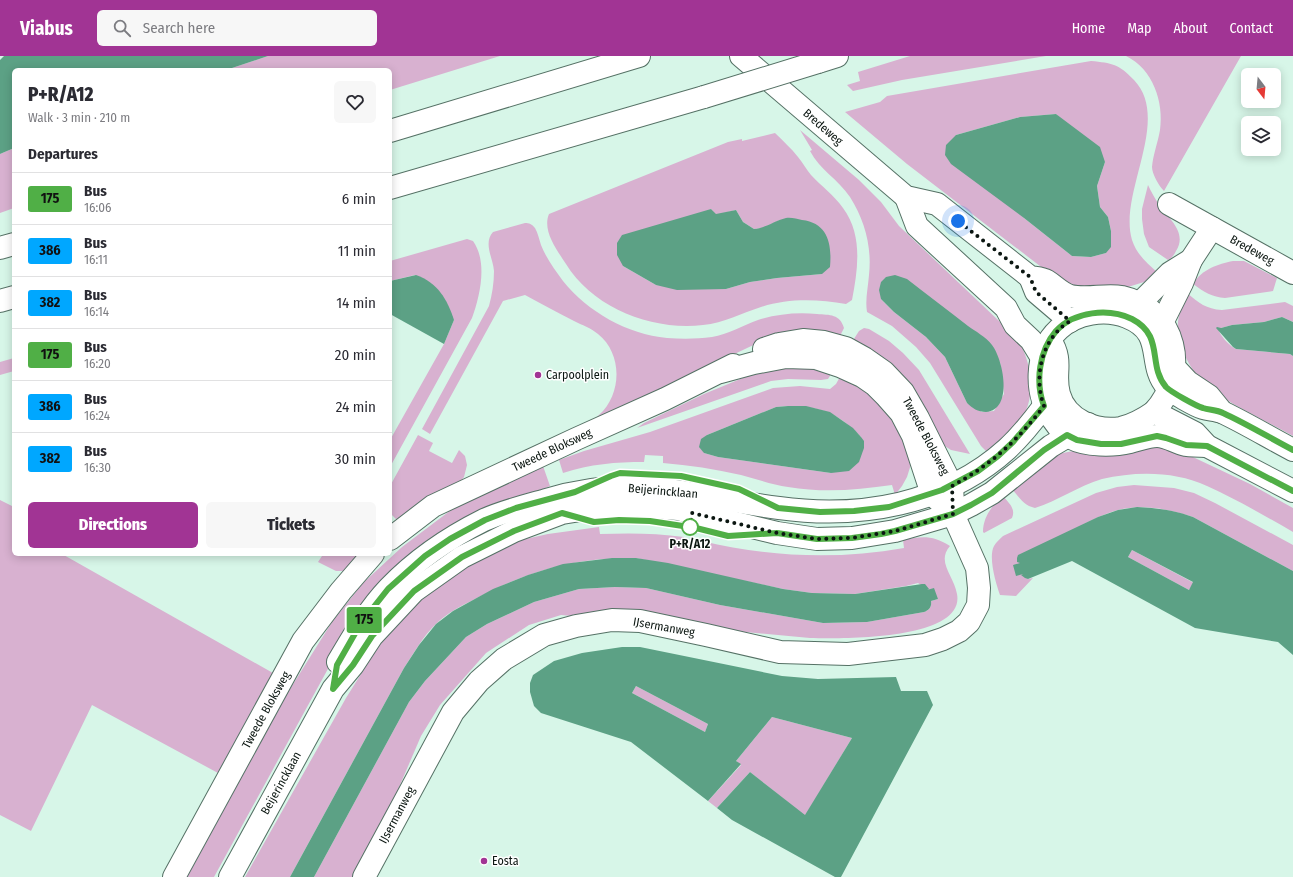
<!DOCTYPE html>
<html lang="en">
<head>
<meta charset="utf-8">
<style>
	body { margin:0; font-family:"Fira Sans Condensed",sans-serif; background:#f7f7f7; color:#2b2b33; height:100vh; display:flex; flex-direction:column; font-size:15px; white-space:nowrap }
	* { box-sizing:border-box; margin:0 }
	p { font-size:13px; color:#7c7c81 }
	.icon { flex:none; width:22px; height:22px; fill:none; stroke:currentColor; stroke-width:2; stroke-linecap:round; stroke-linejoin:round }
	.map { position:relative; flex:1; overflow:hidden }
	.sheet { position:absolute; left:12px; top:12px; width:380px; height:488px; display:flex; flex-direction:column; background:#fff; border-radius:6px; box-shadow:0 2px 10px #0003 }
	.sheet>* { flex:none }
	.badge { padding:0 8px; border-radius:3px; font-size:14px; line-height:26px }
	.needle { width:26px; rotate:164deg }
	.fabs { position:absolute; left:1241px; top:12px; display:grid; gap:8px }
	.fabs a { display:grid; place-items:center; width:40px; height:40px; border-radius:6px; background:#fff; box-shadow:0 2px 10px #0003; font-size:20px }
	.you { position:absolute; width:20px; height:20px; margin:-10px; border:3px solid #fff; border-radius:50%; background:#1a73e8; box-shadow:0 0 0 6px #1a73e833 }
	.map>.badge { position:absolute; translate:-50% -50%; box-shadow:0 0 0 2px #fff }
	h2 { padding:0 16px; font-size:15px; line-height:36px }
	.round { display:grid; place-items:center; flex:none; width:42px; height:42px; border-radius:6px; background:#f7f7f7 }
	.summary { display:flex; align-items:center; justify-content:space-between; height:68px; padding:0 16px }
	h1 { font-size:19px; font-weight:800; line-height:30px }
	.button { display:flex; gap:8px; margin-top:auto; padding:8px 16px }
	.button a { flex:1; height:46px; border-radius:6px; background:#a13494; color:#fff; font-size:16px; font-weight:800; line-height:46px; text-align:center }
	.button a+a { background:#f7f7f7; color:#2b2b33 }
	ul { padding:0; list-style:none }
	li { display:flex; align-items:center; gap:12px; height:52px; padding:0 16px; border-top:1px solid #e1e1e2 }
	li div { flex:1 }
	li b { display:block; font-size:15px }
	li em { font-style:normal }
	li .badge { min-width:44px; font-weight:700; text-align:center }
	header { display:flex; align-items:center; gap:24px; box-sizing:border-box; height:56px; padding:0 20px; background:#a13494; color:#fff }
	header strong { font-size:19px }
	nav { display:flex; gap:22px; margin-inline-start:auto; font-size:14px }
	.search { width:280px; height:36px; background:#f7f7f7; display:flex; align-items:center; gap:10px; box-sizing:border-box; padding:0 14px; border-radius:6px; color:#7c7c81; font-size:15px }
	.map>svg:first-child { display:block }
	.green { fill:#d8b1d0; fill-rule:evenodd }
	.water { fill:#5ca185; fill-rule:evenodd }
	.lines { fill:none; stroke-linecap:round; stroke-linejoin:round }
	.minor-casing { stroke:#557165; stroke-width:24 }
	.tertiary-casing { stroke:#557165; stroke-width:24 }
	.secondary-casing { stroke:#557165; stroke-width:24 }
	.motorway-casing { stroke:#557165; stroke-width:24 }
	.minor { stroke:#fff; stroke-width:22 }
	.tertiary { stroke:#fff; stroke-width:22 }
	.secondary { stroke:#fff; stroke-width:22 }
	.motorway { stroke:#fff; stroke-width:22 }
	.motorway-bridge-casing { stroke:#557165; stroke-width:24; stroke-linecap:butt }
	.motorway-bridge { stroke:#fff; stroke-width:22 }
	.line-casing { stroke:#fff; stroke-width:9 }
	.line { stroke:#50af46; stroke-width:6 }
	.walk { stroke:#0b1611; stroke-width:4; stroke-dasharray:0 7.2 }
	.poi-dot { fill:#a13494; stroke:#fff; stroke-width:1.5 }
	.stop-dot { fill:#fff; stroke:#50af46; stroke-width:2 }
	.labels { text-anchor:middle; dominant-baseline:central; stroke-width:3; stroke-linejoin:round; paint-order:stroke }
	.street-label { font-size:12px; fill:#0b1611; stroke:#fff }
	.poi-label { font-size:12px; fill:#0b1611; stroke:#fff; text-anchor:start }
	.stop-label { font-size:12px; font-weight:bold; fill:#0b1611; stroke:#fff }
</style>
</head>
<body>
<header>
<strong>Viabus</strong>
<div class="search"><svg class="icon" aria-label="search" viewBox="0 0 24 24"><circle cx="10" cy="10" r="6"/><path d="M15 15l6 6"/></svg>Search here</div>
<nav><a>Home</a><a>Map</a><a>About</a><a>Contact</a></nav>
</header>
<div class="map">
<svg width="1293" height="821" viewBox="0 0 1293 821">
	<rect width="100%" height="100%" fill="#d7f6e8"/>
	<!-- green -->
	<g class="green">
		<polygon points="268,0 500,0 390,34 390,14 226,14"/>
		<polygon points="910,0 1046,0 902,24 853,35 847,29 860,25 858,16"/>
		<path d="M1126,0H1241L1164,135C1159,130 1152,118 1152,111C1153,99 1158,86 1160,74C1164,46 1153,13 1126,0Z"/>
		<path d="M1091,5C1112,7 1119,8 1134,24C1172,64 1118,137 1132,184C1137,199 1147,207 1158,217L1144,226L1128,231L1078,230L1066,227L1053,220L907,108L845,56L880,46L887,40ZM1056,58L1105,106L1097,130L1100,151L1108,161L1111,175L1106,197L1091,201L1072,200L1024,162L956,79L1020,61Z"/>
		<path d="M800,74L859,124L881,146L899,170L1017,282C1032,306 1038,343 1018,368C1011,377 1000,385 991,393L986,395L981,390L930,307L916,291L892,270L867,256C865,244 868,232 869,219C872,191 865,165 850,141C838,123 820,114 810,95L812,94ZM881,243L1000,306L1004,338L994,355L982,356L967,347L945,301L926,281L894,256Z"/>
		<path d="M775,77C783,85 791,92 798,101C803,107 806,113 811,119C821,130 834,139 843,152C863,179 858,213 852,244L846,248C818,243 788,242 761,251C742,257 724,267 703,269C652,275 593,252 566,208C557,194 542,175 549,158L728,86L742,83V85ZM711,153L716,159L736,154L743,166L754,173L764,172L780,164L822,218L777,222L750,226L726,233L656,229L623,210Z"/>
		<polygon points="14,92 14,152 0,157 0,98"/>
		<path d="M1148,129C1151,136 1155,142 1159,149C1168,162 1188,176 1176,195C1174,199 1172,202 1168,204L1149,191L1144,178L1142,163V153Z"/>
		<path d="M525,167C529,167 532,168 535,172C538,177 539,183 541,189C546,202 555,214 563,225C588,256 627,278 667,282C682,283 697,283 712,281C728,278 742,270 758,264C777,258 797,256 817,258C830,259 840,258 844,272L840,280L768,282L551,385L549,383C565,376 586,371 599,359C622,338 623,298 598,278C591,272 582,269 574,265C557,256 541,248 525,239L503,245L430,378L422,373L489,250C492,239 494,227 494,215C493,202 483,187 493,176Z"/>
		<path d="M467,183L473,185C488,206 480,240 472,262L390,411V384L444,288L454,264L415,219L390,225V205Z"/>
		<path d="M1233,205H1244L1277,222L1273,235L1225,242C1212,241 1204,236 1193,228C1202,213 1218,208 1233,205Z"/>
		<path d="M1187,237C1199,247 1206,253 1222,254L1285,246L1293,250V266L1282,261L1264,266L1232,269L1221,272L1219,275C1222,282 1230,290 1236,293L1290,298L1293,300V380C1279,372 1264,365 1250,357C1220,341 1192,325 1182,291C1180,283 1177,274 1178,266C1179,256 1183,247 1187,237Z"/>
		<polygon points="864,272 869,273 889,285 903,297 919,314 970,398 951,394 940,387 852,286 859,275"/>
		<polygon points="14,302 14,315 0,319 0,306"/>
		<polygon points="795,310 833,315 828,323 821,324 788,323 771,325 637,372 644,367 704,338 750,319 768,314"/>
		<path d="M841,319L875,339L896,363L912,405L907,421L902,430L895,439L892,429C857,434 824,437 788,431C773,429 757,423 741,419C715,413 689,409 663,407V400L645,399L644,406C616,406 590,408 563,417L559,404L584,395L650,376L773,332L800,330L830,333L836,328ZM788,350C822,351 837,356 861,381L831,417L718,401L704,397L707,379L776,351Z"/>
		<polygon points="418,379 433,387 429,395 452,407 459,394 465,400 467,409 464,421 460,426 402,462 396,463 390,457 390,430"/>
		<path d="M1160,390L1178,394L1250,428L1293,452V476C1265,460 1236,443 1207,430C1175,415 1136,415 1102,423C1078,430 1058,445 1035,452C1024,450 1019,441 1012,433L1058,398L1073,395Z"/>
		<polygon points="543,410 550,430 492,455 335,600 214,821 187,821 285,641 332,566 363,527 402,491 451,454 479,439"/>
		<path d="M1134,429L1174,432L1194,437L1215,447L1293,489V515L1193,461C1169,453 1142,448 1118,454C1100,459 1084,468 1068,477C1051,487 1035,497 1018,506H1020L1023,519L1028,523L1033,522L1016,540L1000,539C996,528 988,501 994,490C996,486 1000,483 1003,480L1096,437L1117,431Z"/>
		<path d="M1002,440H1003C1009,447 1016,453 1012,462L984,477L983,476C983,461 992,450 1002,440Z"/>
		<polygon points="0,444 14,451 14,498 62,498 273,617 218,717 92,649 31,775 0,759"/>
		<path d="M599,471L600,478C629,477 656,477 684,481L683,488L701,492L702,485C768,501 837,504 904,492L903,484C922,480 933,479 950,490C936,506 954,520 957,538C966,585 838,583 810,582L561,559L529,569L486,597L440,649L421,680L397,736L354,821H314L409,646L425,625L466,581L487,568L534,546L579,533L615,531L646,532L720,549L823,567L867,566L924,556C929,554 932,551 931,545L938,543L927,533L918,527L906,530L855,538L812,537L783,533L636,502C576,501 527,515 475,543C461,550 447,557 436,568C423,580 414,597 404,612L290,821H245L346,642L381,586L426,538L470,505L521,484L548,478Z"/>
		<polygon points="1132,494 1194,527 1189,534 1128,501"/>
		<polygon points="326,498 361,498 344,515 336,515 318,506 322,500"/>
		<polygon points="636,630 708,668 705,676 632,637"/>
		<polygon points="772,661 852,682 805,760 750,716 717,752 708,745 741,709 736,705"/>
	</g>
	<!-- water -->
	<g class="water">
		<polygon points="4,0 268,0 226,14 14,14 14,92 0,98 0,4"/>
		<polygon points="1056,58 1100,91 1105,106 1097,130 1100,151 1108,161 1111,175 1111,191 1106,197 1091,201 1072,200 1024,162 951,108 945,99 946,89 956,79 1020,61"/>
		<path d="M711,153L716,158L736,154L743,166L754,173C766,172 774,165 786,162C791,161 797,163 802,164C828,167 832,188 830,211L822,218L777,222L750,226L726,233L677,234L656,229L623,210L617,199V187L622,179Z"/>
		<path d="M416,219C438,227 447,243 454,264L444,288L390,258V225Z"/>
		<path d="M895,219L907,223C927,239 948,254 968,270C975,275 986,281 992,289C1003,303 1014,354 986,356C978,356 972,352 967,347L945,301L926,281L894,256L881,243L879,234L881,226L886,221Z"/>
		<polygon points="1282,261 1293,266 1293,300 1290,298 1236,293 1233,291 1216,272 1217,271 1221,272 1232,269 1264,266"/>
		<polygon points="788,350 806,350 830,356 853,372 861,381 864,385 864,392 859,406 849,415 831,417 718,401 704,397 699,391 701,383 707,379 776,351"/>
		<path d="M1137,451C1156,452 1174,454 1193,461L1293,515V599L1278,586L1195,572L1072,505L1028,523L1025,522L1021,519L1023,518L1016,520L1013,509L1020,507L1017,506V502L1018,499L1098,461L1118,454ZM1132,494L1193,526L1189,534L1128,501Z"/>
		<path d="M612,502H636L668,507L783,533L812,537L855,538L922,528H925L929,533L927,534L934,532L938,543L931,545C932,551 929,554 924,556L867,566L823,567L720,549L646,532L615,531L579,533L534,546L487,568L466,581L425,625L409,646L314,821H290L404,612L419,589L436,568L453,555L493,533L528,519L563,508Z"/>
		<path d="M622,591H640L782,620L818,623L896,621L901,635H927L933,649L841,821H835L732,764L717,752L750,716L805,759L852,682L772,661L736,705L741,708L708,745L631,686L541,657L534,650L530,636V627L533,619L554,605L582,597ZM636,630L708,668L705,676L632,637Z"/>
	</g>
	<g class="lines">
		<!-- minor casing -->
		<g class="minor-casing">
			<g id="minor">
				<polyline points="1169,148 1293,217"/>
				<polyline points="1139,248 1170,217 1191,204"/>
				<polyline points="1162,267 1182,227 1191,204 1212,172"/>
				<polyline points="764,293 779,288 803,284 824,286 846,292 864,302 884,316 903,336 918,362 952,430 953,448"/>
				<polyline points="390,483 433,450 576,383 665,343 733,309"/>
				<polyline points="174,821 303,585 341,535 373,498"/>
				<polyline points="364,821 453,656 479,625 504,603 544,579 576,570 612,564 640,565 706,579 780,596 848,598 925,589 943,583 959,575 969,566 978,549 979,532 977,512 953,458 932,438 913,380 901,357 886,340 875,329 862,320 840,310 816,302 786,301 754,307 721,316"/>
			</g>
		</g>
		<!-- tertiary casing -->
		<g class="tertiary-casing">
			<g id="tertiary">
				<path d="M741,0L906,141L937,148L1030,221C1035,222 1042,222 1047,225C1055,230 1061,237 1070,240C1087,244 1105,238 1122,241C1177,253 1190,317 1154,356"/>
				<polyline points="906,141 917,170 1006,252 1015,269 1031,284 1042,302"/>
				<polyline points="1030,221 1036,236 1070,265"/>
				<polyline points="1174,311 1188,326 1209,340 1222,356"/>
			</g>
		</g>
		<!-- secondary casing -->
		<g class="secondary-casing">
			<g id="secondary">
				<path d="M1050,284C1064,306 1053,317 1059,338C1066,364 1096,376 1121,372C1133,369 1144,363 1154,356L1195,377L1207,390L1293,435"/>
				<path d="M1207,390C1200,390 1192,390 1186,389C1176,387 1167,380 1157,380C1148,380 1139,384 1130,386C1113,390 1086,390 1071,382C1064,378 1058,371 1054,365C1034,340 1034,296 1059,273C1076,257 1105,252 1127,261C1167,277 1146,307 1167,331C1171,336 1196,350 1203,352C1210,354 1217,354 1224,357C1247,368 1270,382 1293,394"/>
				<path d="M338,606C353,581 368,554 389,532C415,505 450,481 484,464C504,455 525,450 546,444C573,436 602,431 630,431C680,432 729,446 779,452C859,463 945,449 1007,393C1021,380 1033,365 1044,350"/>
				<polyline points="230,821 333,633 353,609 372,580 414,535 462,501 514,475 562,457 593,452 629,449 678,453 777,477 817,483 852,482 895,475 953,458 971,449 992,437 1051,390 1088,368"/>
			</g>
		</g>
		<!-- motorway casing -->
		<g class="motorway-casing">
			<g id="motorway">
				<polyline points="818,6 837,0"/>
				<polyline points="390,75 639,0"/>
				<polyline points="390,132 704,41"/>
				<polyline points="0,192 14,188"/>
				<polyline points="0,245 14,241"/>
			</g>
		</g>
		<!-- minor -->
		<use href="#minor" class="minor"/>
		<!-- tertiary -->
		<use href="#tertiary" class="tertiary"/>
		<!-- secondary -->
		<use href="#secondary" class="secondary"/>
		<!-- motorway -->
		<use href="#motorway" class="motorway"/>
		<!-- motorway-bridge casing -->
		<g class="motorway-bridge-casing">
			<polyline id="motorway-bridge" points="704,41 818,6"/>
		</g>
		<!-- motorway-bridge -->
		<use href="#motorway-bridge" class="motorway-bridge"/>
	</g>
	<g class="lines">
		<!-- line casing -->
		<g class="line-casing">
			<path id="line" d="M1293,394C1270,382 1247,368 1223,357C1217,354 1209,354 1203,352C1196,350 1171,336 1166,331C1147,309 1165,280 1132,263C1109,252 1074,255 1056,275C1039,295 1035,326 1044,350L1013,386L998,400L978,415L942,434L889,451L854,455L820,456L778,452L739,433L726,430L681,420L620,417L611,420L575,436L516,452L485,464L450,483L425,500L388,533L361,567L337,609L333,633L353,609L372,580L414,535L462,501L514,475L562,457L594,466L619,464L650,465L696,472L728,480L777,477L817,483L852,482L881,478L895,475L953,458L971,449L992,437L1044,394L1067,379L1077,384L1101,388H1121L1157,380L1166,382L1186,389L1207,390L1293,435"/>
		</g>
		<!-- line -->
		<use href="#line" class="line"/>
		<!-- walk -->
		<path class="walk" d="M690,471L692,457L777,477L817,483L852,482L895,475L953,458L952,430C992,408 1017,385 1044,350C1033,320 1042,282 1070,265L1036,236L1030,221L958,165"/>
	</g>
	<!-- markers -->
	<g class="poi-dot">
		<circle cx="538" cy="319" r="4"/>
		<circle cx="484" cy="805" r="4"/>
	</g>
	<circle class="stop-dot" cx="690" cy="471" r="8"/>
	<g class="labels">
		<!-- street labels -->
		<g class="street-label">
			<text transform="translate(823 71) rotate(41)">Bredeweg</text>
			<text transform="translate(1252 194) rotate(29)">Bredeweg</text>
			<text transform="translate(926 380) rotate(62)">Tweede Bloksweg</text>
			<text transform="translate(552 394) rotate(-25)">Tweede Bloksweg</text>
			<text transform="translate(663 435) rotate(5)">Beijerincklaan</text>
			<text transform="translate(664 571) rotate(10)">IJsermanweg</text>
			<text transform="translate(266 654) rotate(-61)">Tweede Bloksweg</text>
			<text transform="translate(281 727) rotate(-61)">Beijerincklaan</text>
			<text transform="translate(397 759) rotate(-62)">IJsermanweg</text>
		</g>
		<!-- poi labels -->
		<g class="poi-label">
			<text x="546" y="319">Carpoolplein</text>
			<text x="492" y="805">Eosta</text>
		</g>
		<!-- stop labels -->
		<g class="stop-label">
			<text x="690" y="488">P+R/A12</text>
		</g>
	</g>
</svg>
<div class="fabs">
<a><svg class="needle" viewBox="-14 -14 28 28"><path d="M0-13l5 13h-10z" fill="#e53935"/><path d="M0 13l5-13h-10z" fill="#7c7c81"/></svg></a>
<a><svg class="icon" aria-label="layers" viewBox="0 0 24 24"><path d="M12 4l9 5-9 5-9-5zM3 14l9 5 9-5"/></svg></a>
</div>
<div class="you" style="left:958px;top:165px"></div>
<b class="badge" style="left:364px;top:564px;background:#50af46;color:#111">175</b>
<section class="sheet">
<div class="summary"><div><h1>P+R/A12</h1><p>Walk · 3 min · 210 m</p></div><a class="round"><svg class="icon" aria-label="heart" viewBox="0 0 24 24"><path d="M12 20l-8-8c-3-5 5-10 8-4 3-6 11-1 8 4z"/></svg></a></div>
<h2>Departures</h2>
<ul>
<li><span class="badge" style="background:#50af46;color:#111">175</span><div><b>Bus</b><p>16:06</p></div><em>6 min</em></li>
<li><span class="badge" style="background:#00a7ff;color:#111">386</span><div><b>Bus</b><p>16:11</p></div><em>11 min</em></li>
<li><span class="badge" style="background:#00a7ff;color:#111">382</span><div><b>Bus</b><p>16:14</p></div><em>14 min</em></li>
<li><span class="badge" style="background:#50af46;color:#111">175</span><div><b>Bus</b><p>16:20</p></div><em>20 min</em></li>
<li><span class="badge" style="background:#00a7ff;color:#111">386</span><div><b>Bus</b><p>16:24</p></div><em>24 min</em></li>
<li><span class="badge" style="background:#00a7ff;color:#111">382</span><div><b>Bus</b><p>16:30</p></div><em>30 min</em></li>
</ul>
<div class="button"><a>Directions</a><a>Tickets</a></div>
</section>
</div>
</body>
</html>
